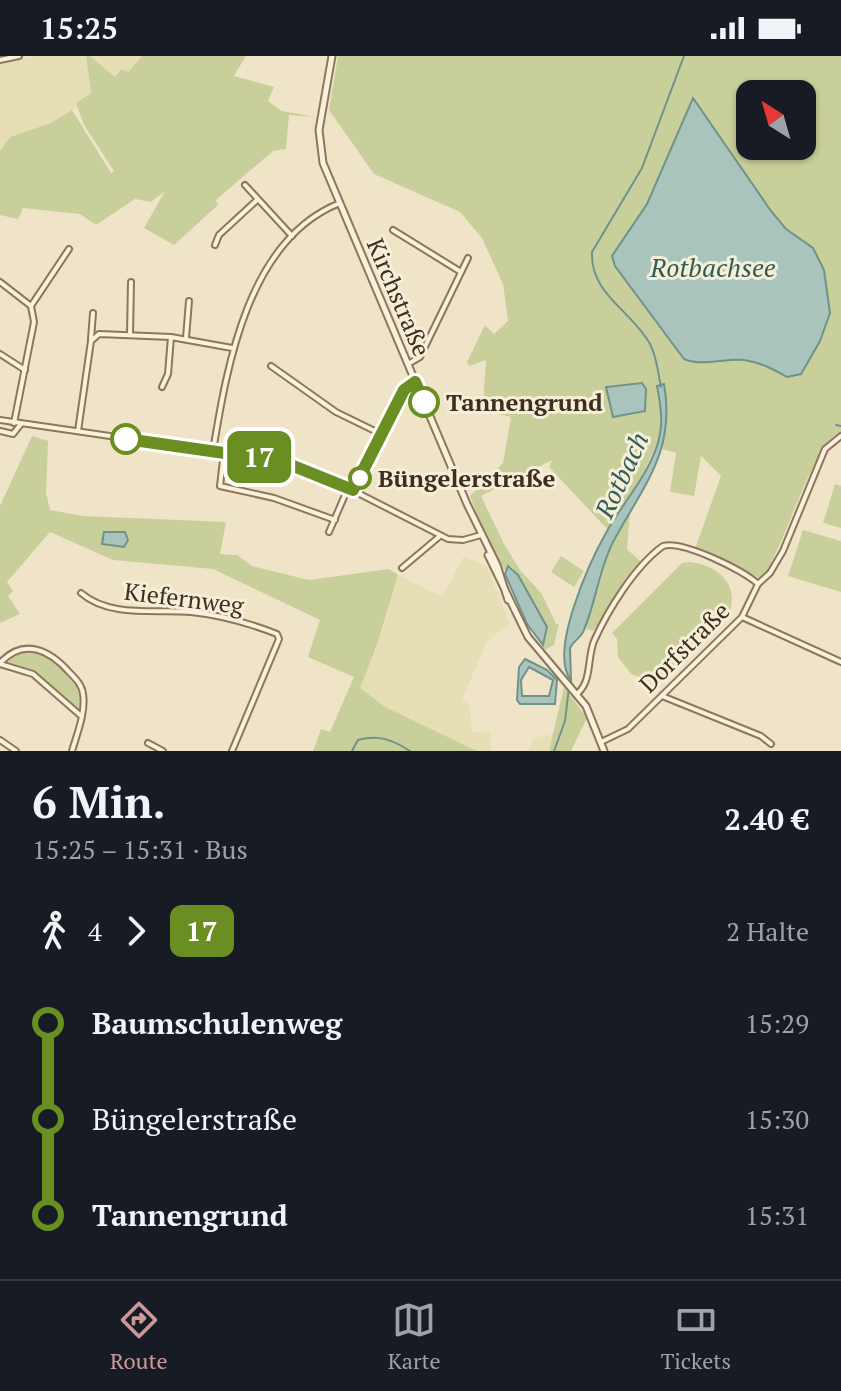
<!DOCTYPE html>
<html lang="de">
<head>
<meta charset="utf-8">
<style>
	body { margin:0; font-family:"PT Serif",serif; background:#20242c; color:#f1f3f6; height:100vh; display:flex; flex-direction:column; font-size:30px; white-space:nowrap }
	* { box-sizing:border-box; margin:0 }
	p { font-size:26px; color:#9ea1a6 }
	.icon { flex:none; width:44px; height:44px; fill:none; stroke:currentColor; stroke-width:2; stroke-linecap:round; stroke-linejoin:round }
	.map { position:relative; height:695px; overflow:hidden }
	.drawer { display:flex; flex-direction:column; background:#171b24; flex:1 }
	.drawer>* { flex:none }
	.badge { padding:0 16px; border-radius:12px; font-size:28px; line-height:52px }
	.needle { width:52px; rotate:323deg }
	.tools { position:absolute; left:736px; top:24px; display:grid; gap:16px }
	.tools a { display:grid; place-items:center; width:80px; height:80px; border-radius:16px; background:#171b24; box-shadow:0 2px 6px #0004; font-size:40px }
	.map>.badge { position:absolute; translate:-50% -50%; box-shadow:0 0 0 4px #fff }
	.legs { display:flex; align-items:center; gap:12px; height:88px; padding:0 32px; font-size:26px }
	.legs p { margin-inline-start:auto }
	.overview { display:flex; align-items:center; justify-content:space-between; height:136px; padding:0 32px }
	h1 { font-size:44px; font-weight:700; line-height:60px }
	ul { padding:0 32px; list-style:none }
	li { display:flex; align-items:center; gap:28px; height:96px; font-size:30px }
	li i { display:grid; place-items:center; width:12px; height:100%; margin:0 10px; background:currentColor }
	li i::after { content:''; width:20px; height:20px; margin:-10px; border:6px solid; border-radius:50%; background:#171b24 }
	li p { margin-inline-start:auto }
	li:first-child i { background:linear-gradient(#0000 50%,currentColor 0) }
	li:last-child i { background:linear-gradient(currentColor 50%,#0000 0) }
	.status { display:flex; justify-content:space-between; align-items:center; height:56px; padding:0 40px; background:#171b24; direction:ltr }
	.status svg { height:22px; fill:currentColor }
	.tabs { display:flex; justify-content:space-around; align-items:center; height:112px; border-top:2px solid #363941; background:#171b24; font-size:22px; color:#9ea1a6 }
	.tabs a { display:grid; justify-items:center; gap:4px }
	.tabs .current { color:#cc999b }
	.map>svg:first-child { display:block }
	.farmland { fill:#e6deb5 }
	.green { fill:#c9cf9b; fill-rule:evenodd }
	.water { fill:#a9c4bc; stroke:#6f938a; stroke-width:2; fill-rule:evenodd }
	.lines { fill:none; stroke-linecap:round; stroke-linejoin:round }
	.stream { stroke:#6f938a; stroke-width:2 }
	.minor-casing { stroke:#8d765c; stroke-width:8 }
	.tertiary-casing { stroke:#8d765c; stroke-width:9 }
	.minor { stroke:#faf1dc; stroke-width:4 }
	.tertiary { stroke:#faf1dc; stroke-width:5 }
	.line-1-casing { stroke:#fff; stroke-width:18 }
	.line-1 { stroke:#6b8e23; stroke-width:12 }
	.stop-1-dot { fill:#fff; stroke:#6b8e23; stroke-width:4 }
	.labels { text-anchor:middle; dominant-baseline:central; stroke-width:6; stroke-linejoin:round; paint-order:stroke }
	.street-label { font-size:24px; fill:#3d2e20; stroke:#f7eed8 }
	.stop-label { font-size:24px; font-weight:bold; fill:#3d2e20; stroke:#f7eed8; text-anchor:start }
	.water-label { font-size:26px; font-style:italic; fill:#2f5d5a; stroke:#f7eed8 }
</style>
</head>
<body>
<div class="status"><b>15:25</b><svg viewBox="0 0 49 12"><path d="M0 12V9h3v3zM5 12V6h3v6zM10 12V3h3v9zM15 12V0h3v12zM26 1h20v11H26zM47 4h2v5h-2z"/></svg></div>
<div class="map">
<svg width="841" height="695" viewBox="0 0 841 695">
	<rect width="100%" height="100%" fill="#f0e4c8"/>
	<!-- farmland -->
	<g class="farmland">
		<polygon points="33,0 86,0 91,37 77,47 78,50 51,67 10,81 0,95 0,9"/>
		<polygon points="90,0 142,0 128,16 115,22"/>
		<polygon points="464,500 487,511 510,568 487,585 462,644 470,649 472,676 490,675 491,695 477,695 452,683 384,651 359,632 378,589 398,519 442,541"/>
		<polygon points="555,678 549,695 529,695 533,682"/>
	</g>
	<!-- green -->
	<g class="green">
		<polygon points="86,0 90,0 115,21 121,13 128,16 142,0 246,0 234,20 274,31 268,45 282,55 315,61 289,59 286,93 273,95 216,144 218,149 174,189 144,172 165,135 151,146 135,143 96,169 80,158 23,152 18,163 0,159 0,95 10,81 51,67 72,54 111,117 114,115 84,69 76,47 91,37"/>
		<path d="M338,0H841V376C813,386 784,492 762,523L695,493L721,420L701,400L694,440L670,436L676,397L656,391L635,433L608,474L549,411L552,404L481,440L505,490L520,514L542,538L556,568H559L554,589L544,594L542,589L547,571L512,511L504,514L484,478L470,440L503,407L511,361L488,355L483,349L486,304L469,310L467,306L485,269L494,278L508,265L503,228L482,182L460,156L374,118L329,54ZM750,38H802V90H750Z"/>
		<polygon points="32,380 48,385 46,437 50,454 83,460 226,466 220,498 237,499 252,510 309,524 389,513 398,519 377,589 360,632 385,651 477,695 313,695 321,673 330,676 354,621 308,601 320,564 213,513 113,504 50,476 7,526 13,535 8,540 20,558 0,567 0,450"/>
		<polygon points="835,428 841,430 841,472 823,467"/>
		<polygon points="630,457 627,493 641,506 593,575 586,573 611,489"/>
		<polygon points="803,474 841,485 841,536 788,520"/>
		<polygon points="561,500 584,515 574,531 551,516"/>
		<path d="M690,506C721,510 742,531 727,563L666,622L650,625L631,618L618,601L617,583L612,577L682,507Z"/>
		<path d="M28,594C56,594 85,628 79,654L40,619L5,605Z"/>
		<polygon points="564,631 587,662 571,695 549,695"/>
	</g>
	<!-- water -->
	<g class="water">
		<path d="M693,42L771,155L786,173L813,192L824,214L830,257L820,285L801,318L787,321C773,313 760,306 744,304C724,302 703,311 684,303L615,210L612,200L647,148Z"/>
		<polygon points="642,327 646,333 645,355 613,361 606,331"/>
		<path d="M664,328C676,396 643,430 613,486C599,514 596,545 584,574C581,582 574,584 570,592L571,624C548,596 590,505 607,475C623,447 646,422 657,390C664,369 661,351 657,330Z"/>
		<polygon points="104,476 125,476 128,484 124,491 102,488"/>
		<polygon points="508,510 518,519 547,571 543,589 527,568 505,518"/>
		<path d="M525,603L547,614L557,624L555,648H520L517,644L519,611ZM529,611L553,624L549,640H522L521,624Z"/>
	</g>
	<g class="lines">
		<!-- stream -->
		<g class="stream">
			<path d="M661,331C658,317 657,301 650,288C632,255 590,238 592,196L642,112L684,0"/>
			<polyline points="836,369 841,370"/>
			<path d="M352,695L358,684C378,678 393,684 410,695"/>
			<polyline points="554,695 565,665 569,631"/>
		</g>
		<!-- minor casing -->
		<g class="minor-casing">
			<g id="minor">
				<polyline points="0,4 19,0"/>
				<polyline points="245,129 292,180"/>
				<polyline points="393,174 461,216"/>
				<polyline points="215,189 219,179 257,144"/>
				<polyline points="0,226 31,250"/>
				<polyline points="130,278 131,226"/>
				<polyline points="186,282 189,245"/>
				<polyline points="91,283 93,257"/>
				<polyline points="0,298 25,314"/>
				<polyline points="408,308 420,301 468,202"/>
				<polyline points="271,310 336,356 381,378"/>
				<polyline points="162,331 168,318 171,281"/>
				<polyline points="0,364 281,405 348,432 448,483 463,484 481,479"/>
				<polyline points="14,367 34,266 31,250 69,193"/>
				<polyline points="0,375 13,378 21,368"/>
				<polyline points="78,375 91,285 99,278 171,281 232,292"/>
				<path d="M213,395C227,310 248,183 340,147"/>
				<polyline points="224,396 220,430 274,442 335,464"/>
				<polyline points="353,434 404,334 415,326"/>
				<polyline points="329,476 348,432"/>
				<polyline points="402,512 440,480"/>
				<path d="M81,537C110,562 156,553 191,556C221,559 249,567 277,578L279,583L232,695"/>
				<polyline points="742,561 841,606"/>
				<path d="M0,607C24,581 50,594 70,617C76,623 82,629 83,638C86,656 77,678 72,695"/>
				<polyline points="0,608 33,618 80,659"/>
				<path d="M578,637C592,624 587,603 594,585C608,554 635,510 663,490C682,484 743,514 758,528"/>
				<polyline points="662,640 761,680 771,688"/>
				<polyline points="0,684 16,695"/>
				<polyline points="601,686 628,673 742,561 758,528 770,517 783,495 825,393 841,380"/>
				<polyline points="148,687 163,695"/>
			</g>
		</g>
		<!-- tertiary casing -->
		<g class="tertiary-casing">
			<g id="tertiary">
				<polyline points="332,0 319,74 323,107 467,448 497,509 508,544"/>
				<polyline points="488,499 528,581 586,650 604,695"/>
			</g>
		</g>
		<!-- minor -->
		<use href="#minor" class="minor"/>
		<!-- tertiary -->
		<use href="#tertiary" class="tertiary"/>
	</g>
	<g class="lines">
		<!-- line-1 casing -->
		<g class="line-1-casing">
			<polyline id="line-1" points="126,383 281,405 353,434 404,334 415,326 424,346"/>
		</g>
		<!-- line-1 -->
		<use href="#line-1" class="line-1"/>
	</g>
	<!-- markers -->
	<g class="stop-1-dot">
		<circle cx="424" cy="346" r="14"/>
		<circle cx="126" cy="383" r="14"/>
		<circle cx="360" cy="422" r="10"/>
	</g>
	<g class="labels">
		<!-- street labels -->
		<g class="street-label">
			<text transform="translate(399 241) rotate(67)">Kirchstraße</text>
			<text transform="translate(184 542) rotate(7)">Kiefernweg</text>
			<text transform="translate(684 591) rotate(-45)">Dorfstraße</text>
		</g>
		<!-- stop labels -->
		<g class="stop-label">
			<text x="446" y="346">Tannengrund</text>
			<text x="378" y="422">Büngelerstraße</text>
		</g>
		<!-- water labels -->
		<g class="water-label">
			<text x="713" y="211">Rotbachsee</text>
			<text transform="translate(621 419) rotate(-65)">Rotbach</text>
		</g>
	</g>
</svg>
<div class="tools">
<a><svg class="needle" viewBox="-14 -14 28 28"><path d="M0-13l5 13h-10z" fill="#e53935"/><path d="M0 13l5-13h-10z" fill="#9ea1a6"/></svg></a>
</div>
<b class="badge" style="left:259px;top:401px;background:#6b8e23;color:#fff">17</b>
</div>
<section class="drawer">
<div class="overview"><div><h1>6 Min.</h1><p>15:25 – 15:31 · Bus</p></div><b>2.40 €</b></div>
<div class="legs"><svg class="icon" aria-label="walk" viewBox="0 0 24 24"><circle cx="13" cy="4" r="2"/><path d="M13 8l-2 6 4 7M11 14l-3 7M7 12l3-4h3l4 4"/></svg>4<svg class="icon" aria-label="forward" viewBox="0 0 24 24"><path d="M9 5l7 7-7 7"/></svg><b class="badge" style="background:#6b8e23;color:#fff">17</b><p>2 Halte</p></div>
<ul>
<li><i style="color:#6b8e23"></i><b>Baumschulenweg</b><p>15:29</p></li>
<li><i style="color:#6b8e23"></i><span>Büngelerstraße</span><p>15:30</p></li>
<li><i style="color:#6b8e23"></i><b>Tannengrund</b><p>15:31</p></li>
</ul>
</section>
<nav class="tabs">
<a class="current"><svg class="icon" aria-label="directions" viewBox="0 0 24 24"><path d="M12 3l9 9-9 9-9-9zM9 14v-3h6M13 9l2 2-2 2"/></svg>Route</a>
<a><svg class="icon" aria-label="map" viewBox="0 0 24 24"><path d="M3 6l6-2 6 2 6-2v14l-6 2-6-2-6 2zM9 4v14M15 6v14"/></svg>Karte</a>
<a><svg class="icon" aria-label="tickets" viewBox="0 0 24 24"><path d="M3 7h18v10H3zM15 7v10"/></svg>Tickets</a>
</nav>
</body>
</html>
